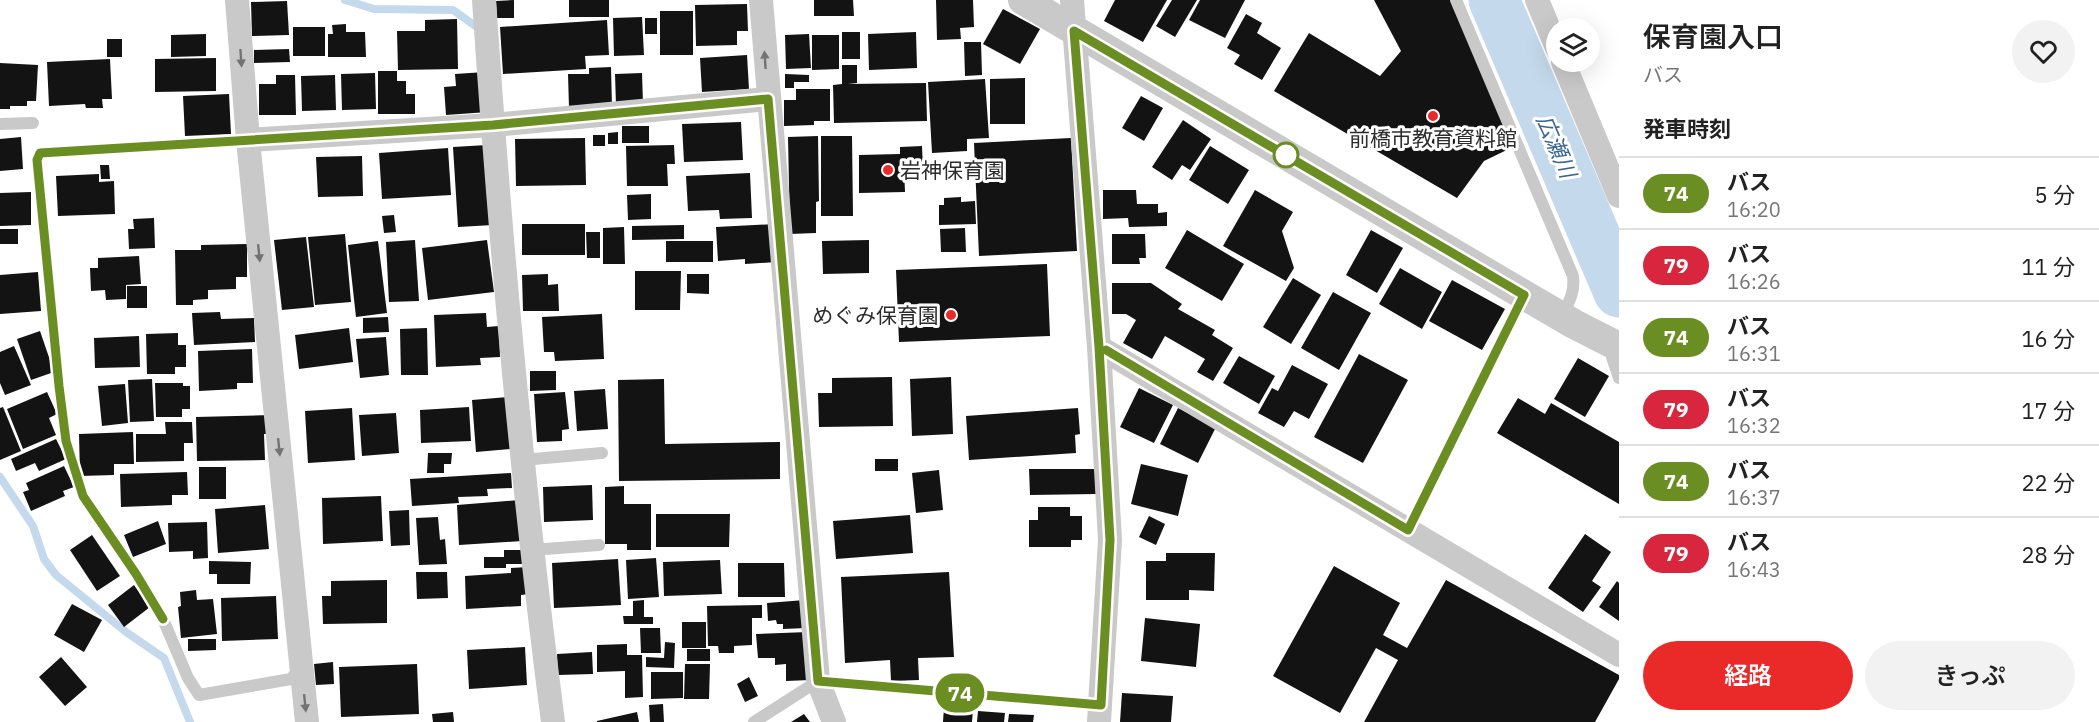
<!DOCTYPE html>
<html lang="ja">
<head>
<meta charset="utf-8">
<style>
	body { margin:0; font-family:"IBM Plex Sans","Noto Sans JP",sans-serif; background:#f2f2f2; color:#222; height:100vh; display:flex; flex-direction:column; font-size:22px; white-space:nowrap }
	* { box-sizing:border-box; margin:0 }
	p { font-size:20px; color:#767676 }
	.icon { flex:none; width:33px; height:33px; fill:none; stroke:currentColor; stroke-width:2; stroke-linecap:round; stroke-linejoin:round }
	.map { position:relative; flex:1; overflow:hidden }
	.side { display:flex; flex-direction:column; background:#fff; width:480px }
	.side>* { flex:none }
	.badge { padding:0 12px; border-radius:20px; font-size:21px; line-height:39px }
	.controls { position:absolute; left:1546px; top:18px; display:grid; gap:12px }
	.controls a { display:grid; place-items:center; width:54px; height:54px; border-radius:50%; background:#fff; box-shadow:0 6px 24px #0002; font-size:30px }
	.map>.badge { position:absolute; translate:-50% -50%; box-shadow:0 0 0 3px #fff }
	h2 { padding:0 24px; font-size:22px; line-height:54px }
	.round { display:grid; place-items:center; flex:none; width:63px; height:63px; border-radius:32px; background:#f2f2f2 }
	.head { display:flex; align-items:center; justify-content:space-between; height:102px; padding:0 24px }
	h1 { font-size:28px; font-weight:600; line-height:45px }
	.primary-button { display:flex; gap:12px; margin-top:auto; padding:12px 24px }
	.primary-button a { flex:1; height:69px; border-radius:36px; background:#e92a28; color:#fff; font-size:24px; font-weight:600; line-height:69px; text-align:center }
	.primary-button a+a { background:#f2f2f2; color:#222 }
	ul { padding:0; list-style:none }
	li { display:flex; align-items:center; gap:18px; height:72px; padding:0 24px; border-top:2px solid #e0e0e0 }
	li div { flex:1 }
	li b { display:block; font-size:22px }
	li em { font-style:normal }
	li .badge { min-width:66px; font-weight:700; text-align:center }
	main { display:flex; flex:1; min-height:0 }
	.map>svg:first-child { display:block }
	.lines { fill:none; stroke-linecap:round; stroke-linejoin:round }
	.stream { stroke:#c4d9eb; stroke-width:8 }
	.river { stroke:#c4d9eb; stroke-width:51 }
	.building { fill:#131313 }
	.service { stroke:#c9c9c9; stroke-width:12 }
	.minor { stroke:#c9c9c9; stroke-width:24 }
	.tertiary { stroke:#c9c9c9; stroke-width:30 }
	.oneway { fill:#737373 }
	.line-casing { stroke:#fff; stroke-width:14 }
	.line { stroke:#6b8e23; stroke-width:9 }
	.poi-dot { fill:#e92a28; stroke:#fff; stroke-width:2 }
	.stop-dot { fill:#fff; stroke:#6b8e23; stroke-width:3 }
	.labels { text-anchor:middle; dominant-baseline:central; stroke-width:6; stroke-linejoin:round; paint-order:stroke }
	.poi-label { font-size:21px; fill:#2c2c2c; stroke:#fff }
	.water-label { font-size:22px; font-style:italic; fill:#39668f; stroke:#fff }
</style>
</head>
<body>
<main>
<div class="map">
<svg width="1619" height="722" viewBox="0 0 1619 722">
	<rect width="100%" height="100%" fill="#fff"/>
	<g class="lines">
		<!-- stream -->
		<g class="stream">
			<polyline points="345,0 374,9 453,10 481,30"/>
			<polyline points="0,477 33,526 44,559 56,575 126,632 164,658 190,722"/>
		</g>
		<!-- river -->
		<polyline class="river" points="1494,0 1619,292"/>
	</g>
	<!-- building -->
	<g class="building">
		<polygon points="514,0 514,18 497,18 496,1"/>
		<rect x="569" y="0" width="40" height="17"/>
		<polygon points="814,0 853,0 854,16 814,16"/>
		<polygon points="936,0 973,0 974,27 960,28 961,39 937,40"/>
		<polygon points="1115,0 1167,0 1143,42 1104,21"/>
		<polygon points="1172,0 1197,0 1175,37 1156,26"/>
		<polygon points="1200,0 1245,0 1225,38 1189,20"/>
		<polygon points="1374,0 1453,0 1515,146 1484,161 1457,198 1274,91 1309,33 1380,76 1401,51"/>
		<polygon points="287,1 289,35 252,36 251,2"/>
		<polygon points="747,4 748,31 737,31 737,45 696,46 695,5"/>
		<polygon points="1003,9 1040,29 1020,64 983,44"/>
		<rect x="660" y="11" width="33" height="44"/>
		<polygon points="1246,14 1262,23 1257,33 1281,48 1262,80 1234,64 1240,55 1227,48"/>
		<polygon points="642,17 644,55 614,56 613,18"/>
		<rect x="645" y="18" width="12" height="16"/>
		<polygon points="457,19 458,69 398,70 397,31 425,31 425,20"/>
		<polygon points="607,20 609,55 585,56 586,69 503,74 500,27"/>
		<polygon points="346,24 346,32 365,32 366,57 328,57 328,34 333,34 332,25"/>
		<rect x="293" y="27" width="32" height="29"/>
		<rect x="842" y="32" width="18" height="27"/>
		<polygon points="916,32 917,68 869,70 868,34"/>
		<polygon points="206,34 206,56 171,57 171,35"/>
		<polygon points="809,34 811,68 786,69 785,35"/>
		<polygon points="812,35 839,35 839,69 812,70"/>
		<rect x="107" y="39" width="15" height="18"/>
		<polygon points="964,42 981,42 982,75 965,76"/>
		<polygon points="289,49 290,62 254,63 254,50"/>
		<polygon points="747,55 749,89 702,92 700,58"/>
		<polygon points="216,58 216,91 155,92 155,59"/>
		<polygon points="110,59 112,99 102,99 103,108 86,108 85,104 49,106 47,62"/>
		<polygon points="0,63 38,65 36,101 27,101 27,106 10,106 10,109 0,109"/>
		<polygon points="842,65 857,65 857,83 848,84 926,83 927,121 834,123 833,85 842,84"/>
		<polygon points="611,67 612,108 569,108 568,74 589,74 589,68"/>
		<polygon points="378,71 397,71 397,81 406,81 406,94 415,94 415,114 378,114"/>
		<polygon points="485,72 488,112 446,115 444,87 456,86 455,74"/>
		<polygon points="375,73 376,109 342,110 341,74"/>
		<polygon points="642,73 643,104 616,105 615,74"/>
		<polygon points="785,74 809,75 809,82 794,82 794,88 785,88"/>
		<polygon points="276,75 295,75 296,115 259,115 259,84 276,84"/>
		<polygon points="335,75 336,110 302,111 301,76"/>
		<polygon points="1025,78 1025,124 990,124 990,79"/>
		<polygon points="985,79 989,138 967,139 967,151 932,153 928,82"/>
		<polygon points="796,89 830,89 830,121 814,121 814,125 784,126 784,100 796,100"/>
		<polygon points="229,94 231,134 185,136 183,96"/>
		<polygon points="1141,96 1163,108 1144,141 1122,128"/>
		<polygon points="1183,120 1211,139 1190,170 1182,165 1172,180 1152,167"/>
		<polygon points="741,122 743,160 684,162 682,124"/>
		<rect x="622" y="126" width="27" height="17"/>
		<polygon points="618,132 618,144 608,144 608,133"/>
		<rect x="593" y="135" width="12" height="11"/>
		<polygon points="818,136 819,201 816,202 816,233 790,234 788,137"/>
		<polygon points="821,136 852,136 853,216 821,216"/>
		<polygon points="21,137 23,169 0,171 0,139"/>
		<polygon points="585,138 586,185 516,186 515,139"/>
		<polygon points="1071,138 1077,251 979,256 974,143"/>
		<polygon points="487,145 493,225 458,227 453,147"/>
		<polygon points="674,145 675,164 667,164 668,186 627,186 626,146"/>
		<polygon points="922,146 923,168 904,168 905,192 859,193 859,155 900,154 900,147"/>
		<polygon points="1210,146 1249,170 1228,204 1189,180"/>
		<polygon points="448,148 451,195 382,199 379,153"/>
		<polygon points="362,156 363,196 318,197 316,157"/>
		<polygon points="100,165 109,165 110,179 101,179"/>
		<polygon points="750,173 752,218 720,219 719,210 688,211 686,176"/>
		<polygon points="99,174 99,182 114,181 115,214 58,216 56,176"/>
		<polygon points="1103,190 1136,190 1137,204 1158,204 1158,213 1167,212 1167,226 1129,227 1128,218 1103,219"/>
		<polygon points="1255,190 1293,212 1282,231 1294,268 1286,281 1223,246"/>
		<polygon points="31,192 31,225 0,226 0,193"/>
		<polygon points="651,194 651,219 628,220 627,195"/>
		<polygon points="961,197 961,202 975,201 976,224 939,225 939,205 944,205 944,198"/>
		<polygon points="394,215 396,232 384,233 382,216"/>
		<polygon points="154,218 155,248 129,249 128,229 134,229 133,219"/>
		<rect x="522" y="224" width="63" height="31"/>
		<polygon points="775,224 776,262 745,264 745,259 718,261 716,227"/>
		<polygon points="684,225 684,239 632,240 632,226"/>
		<polygon points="624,227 625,264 603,264 603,228"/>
		<polygon points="965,228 966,252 941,252 940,229"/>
		<rect x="0" y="229" width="18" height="15"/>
		<polygon points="1187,230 1244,264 1222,301 1165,268"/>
		<polygon points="1371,230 1403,248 1377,293 1346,275"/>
		<polygon points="586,232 600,232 600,258 587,258"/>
		<polygon points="345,234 351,302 315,305 308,237"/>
		<polygon points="1112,234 1145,234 1146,258 1139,258 1140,264 1112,264"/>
		<polygon points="306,237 314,307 282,310 274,240"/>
		<polygon points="415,240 419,301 389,302 386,242"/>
		<polygon points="487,240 494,292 428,300 422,248"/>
		<polygon points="869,240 869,273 823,274 822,241"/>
		<polygon points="378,241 387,313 356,317 348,245"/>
		<rect x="666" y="241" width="47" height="21"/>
		<polygon points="247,244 247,277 236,277 236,289 208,290 208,299 193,300 193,305 176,305 175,250 201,250 201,245"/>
		<polygon points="139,256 141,284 126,285 126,299 106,300 105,290 91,291 90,268 98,268 98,258"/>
		<polygon points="1047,264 1050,336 899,342 896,270"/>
		<polygon points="1400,268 1442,292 1422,329 1379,304"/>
		<polygon points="635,271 681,271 680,310 635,310"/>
		<polygon points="38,272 41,311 0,314 0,275"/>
		<polygon points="548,274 548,285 558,284 559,311 523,311 522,275"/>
		<polygon points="687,274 709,274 709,294 687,293"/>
		<polygon points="1293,278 1321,295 1291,344 1263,327"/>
		<polygon points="1452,280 1505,309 1482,350 1429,321"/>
		<polygon points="1112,283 1151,283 1182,304 1178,309 1215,330 1212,335 1233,348 1213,381 1197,372 1205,359 1165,336 1152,359 1123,343 1136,320 1126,314 1112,314"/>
		<rect x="127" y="286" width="20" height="22"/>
		<polygon points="1333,292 1371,313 1339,370 1301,348"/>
		<polygon points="220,312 221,319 254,318 255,342 194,345 192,313"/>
		<polygon points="486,313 487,327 499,326 500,357 480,358 481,365 436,367 434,315"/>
		<polygon points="602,314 604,359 555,361 554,352 544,352 542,317"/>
		<polygon points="388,317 389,332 363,333 363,318"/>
		<polygon points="349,328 353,362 299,369 295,335"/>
		<polygon points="427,328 428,375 401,375 400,329"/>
		<polygon points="40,331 54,372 31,380 17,339"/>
		<polygon points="178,333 178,345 186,345 186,367 175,367 175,374 147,374 146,334"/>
		<polygon points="139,336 140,367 95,368 94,338"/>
		<polygon points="386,337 389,375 360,378 356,339"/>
		<polygon points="14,346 31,385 5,395 0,383 0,352"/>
		<polygon points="252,349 253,383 237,383 237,389 199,391 198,351"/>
		<polygon points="1359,354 1408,380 1363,463 1314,437"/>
		<polygon points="1239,356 1275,376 1259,404 1223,383"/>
		<polygon points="1578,358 1609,376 1585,417 1554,399"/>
		<polygon points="1292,365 1328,384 1309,419 1294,411 1284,427 1258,413 1272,388 1278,391"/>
		<polygon points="530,371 556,371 556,390 530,391"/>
		<polygon points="892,377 893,426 819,427 818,393 832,393 832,378"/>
		<polygon points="951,377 953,434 912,436 910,379"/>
		<polygon points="152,379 154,421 130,422 128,380"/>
		<polygon points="664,379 665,444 780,442 780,479 619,481 618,380"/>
		<polygon points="155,383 183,383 183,386 190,386 190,409 182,409 182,417 156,417"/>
		<polygon points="125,384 128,423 102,426 98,386"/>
		<polygon points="1139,388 1173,405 1154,443 1120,427"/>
		<polygon points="605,389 608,429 577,431 574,391"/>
		<polygon points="47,392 57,414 49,418 56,435 23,449 7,409"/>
		<polygon points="565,392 569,429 562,430 562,441 537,442 534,394"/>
		<polygon points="508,397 511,449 476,452 472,400"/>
		<polygon points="1518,398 1545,414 1551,403 1619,442 1619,504 1497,433"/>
		<polygon points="3,407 21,451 0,460 0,408"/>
		<polygon points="469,407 471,441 421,443 420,410"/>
		<polygon points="352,408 355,460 308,463 305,411"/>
		<polygon points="1078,408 1080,434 1075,435 1076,453 969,460 966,416"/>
		<polygon points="1178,408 1216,427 1198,463 1160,444"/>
		<polygon points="396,413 399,453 362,456 359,415"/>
		<polygon points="271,415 272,434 264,434 265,460 197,461 196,417"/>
		<polygon points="165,422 192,422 193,443 184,443 184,461 136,462 136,434 166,434"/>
		<polygon points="133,432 134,464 114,464 114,475 80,476 79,434"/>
		<polygon points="56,439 66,459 39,471 35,463 16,471 11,459"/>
		<polygon points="428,453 452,453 451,464 444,464 444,473 427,473"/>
		<rect x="875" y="459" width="23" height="12"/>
		<polygon points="1141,464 1188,475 1178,516 1131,504"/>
		<polygon points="64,466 74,487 63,491 65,496 31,511 23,492 29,490 26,483"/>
		<rect x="199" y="467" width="27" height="32"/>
		<polygon points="1029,469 1096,469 1097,494 1030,495"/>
		<polygon points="939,470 943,510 916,513 912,473"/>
		<polygon points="187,472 188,495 172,495 172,505 121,507 120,474"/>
		<polygon points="511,473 512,488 487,489 488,496 458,497 459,503 412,506 410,479"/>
		<polygon points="592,485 593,520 544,522 543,487"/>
		<polygon points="624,486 624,504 651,504 651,550 627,550 627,544 605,544 605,487"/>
		<polygon points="381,496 383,541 323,544 322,498"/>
		<polygon points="519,500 522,541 459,545 457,505"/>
		<polygon points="265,505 269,549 218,553 215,509"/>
		<polygon points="1038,507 1070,507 1070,516 1082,516 1082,540 1071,540 1071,547 1029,547 1029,520 1038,520"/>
		<polygon points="409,510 410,545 391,546 389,511"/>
		<polygon points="656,514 730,514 729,547 656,547"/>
		<polygon points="910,515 913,553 836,559 833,521"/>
		<polygon points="1149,516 1165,524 1156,545 1139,537"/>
		<polygon points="438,517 440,540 445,539 447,564 419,565 416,518"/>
		<polygon points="158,521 166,544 133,557 124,535"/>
		<polygon points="207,522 208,558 193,559 193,551 169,552 168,523"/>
		<polygon points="1585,534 1611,552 1592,581 1601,587 1583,612 1548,588"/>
		<polygon points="92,535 120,576 97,591 70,550"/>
		<polygon points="504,550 525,550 525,564 506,564 506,568 484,568 484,557 504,557"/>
		<polygon points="1166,553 1215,553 1214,591 1189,590 1189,600 1146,600 1146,561 1166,561"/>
		<polygon points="656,558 659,597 628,599 626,560"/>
		<polygon points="618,559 621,605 554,608 552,563"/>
		<polygon points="720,560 722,594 664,596 663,562"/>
		<polygon points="209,561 251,562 250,584 217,584 217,574 209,574"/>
		<polygon points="738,563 784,563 785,597 738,597"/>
		<polygon points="1334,566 1400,603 1383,635 1407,648 1446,580 1619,675 1619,679 1595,722 1364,722 1398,660 1376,648 1340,713 1273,676"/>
		<polygon points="528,567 529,594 521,595 521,606 466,609 465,576 511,573 511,568"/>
		<polygon points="416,572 447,572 448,598 417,599"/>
		<polygon points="949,572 954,657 918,658 919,680 891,681 890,660 845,663 841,577"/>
		<polygon points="387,580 387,623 323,624 322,596 331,596 331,581"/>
		<polygon points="1617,581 1619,583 1619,621 1599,607"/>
		<polygon points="134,585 150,607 124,627 108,605"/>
		<polygon points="196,590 197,600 213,599 217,634 181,638 178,607 181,606 180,592"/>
		<polygon points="276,596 278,639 222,641 221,598"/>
		<polygon points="644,600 644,617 653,617 653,624 624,624 623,616 633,616 633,601"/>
		<polygon points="805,600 807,628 783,629 783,624 777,624 776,620 768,621 767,603"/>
		<polygon points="72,604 102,620 84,652 54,635"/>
		<polygon points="762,605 762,618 752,618 752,645 734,646 734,653 719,653 718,646 708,646 707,606"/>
		<polygon points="1145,618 1200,624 1196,667 1141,661"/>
		<rect x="682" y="622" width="24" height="26"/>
		<polygon points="640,628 660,628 661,653 641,653"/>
		<polygon points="808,632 810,680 786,681 786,664 775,665 775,658 758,658 756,634"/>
		<polygon points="188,639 216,639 216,650 188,651"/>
		<polygon points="665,642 675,643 674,668 646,667 646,657 664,658"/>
		<polygon points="627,644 627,655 642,655 643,697 625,698 625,671 597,672 597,645"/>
		<polygon points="525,647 527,685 469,689 467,650"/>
		<rect x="687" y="649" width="23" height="12"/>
		<polygon points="592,652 593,674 558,675 557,654"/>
		<polygon points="61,657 87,687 65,706 39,677"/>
		<polygon points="333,662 334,684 316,685 314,664"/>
		<polygon points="417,664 419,714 341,717 339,667"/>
		<polygon points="685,664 710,664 709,699 684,699"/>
		<polygon points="651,672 683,672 683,698 651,699"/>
		<polygon points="749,677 758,696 745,702 737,684"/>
		<polygon points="1122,693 1173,696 1171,722 1120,722"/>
		<polygon points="663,704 664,722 650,722 649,705"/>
		<polygon points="944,707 973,709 972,722 943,722"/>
		<polygon points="978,711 1005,713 1004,722 977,722"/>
		<polygon points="453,712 454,722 433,722 432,714"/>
		<polygon points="637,712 639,722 597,722 597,721"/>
		<polygon points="804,714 810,722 791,722"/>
		<polygon points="1009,714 1034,715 1033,722 1008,722"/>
	</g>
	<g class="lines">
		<!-- service -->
		<g class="service">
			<path d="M1456,0L1573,276C1575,292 1569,302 1562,316"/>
			<polyline points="0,124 33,123"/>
			<polyline points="248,140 40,153 37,160 59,386 66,441 83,496 137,574 163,619 188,678 199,695 291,679 300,668"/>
			<polyline points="1609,346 1612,349 1612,357 1619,378"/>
			<polyline points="522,460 602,453"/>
			<polyline points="1408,530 1524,295"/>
			<polyline points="531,550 599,545"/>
			<polyline points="754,722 818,681 1101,705"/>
		</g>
		<!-- minor -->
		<g class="minor">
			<polyline points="237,0 248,140 307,722"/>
			<path d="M484,0C500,241 522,482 553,722"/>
			<polyline points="761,0 818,681 834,722"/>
			<polyline points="1072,0 1099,347 1110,540 1099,722"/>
			<polyline points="1537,0 1557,48"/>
			<polyline points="1563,62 1619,196"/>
			<polyline points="248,140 493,125 768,99"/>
			<polyline points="1099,347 1619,655"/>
		</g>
		<!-- tertiary -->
		<polyline class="tertiary" points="1023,0 1524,295 1574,324 1619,347"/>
	</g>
	<!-- one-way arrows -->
	<defs><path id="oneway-solid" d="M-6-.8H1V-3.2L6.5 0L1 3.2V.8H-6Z" transform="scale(1.5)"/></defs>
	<g class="oneway">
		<use href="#oneway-solid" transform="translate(241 58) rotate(86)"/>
		<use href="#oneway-solid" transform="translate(765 60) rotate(-94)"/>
		<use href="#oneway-solid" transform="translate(259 253) rotate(84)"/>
		<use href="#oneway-solid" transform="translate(279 447) rotate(84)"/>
		<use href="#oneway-solid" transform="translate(305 703) rotate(84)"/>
	</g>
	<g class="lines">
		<!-- line casing -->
		<g class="line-casing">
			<polyline id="line" points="163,619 136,574 83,496 66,441 59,386 37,160 40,153 493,125 768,99 818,681 1101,705 1110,540 1099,347 1074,31 1524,295 1408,530 1106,350"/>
		</g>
		<!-- line -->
		<use href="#line" class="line"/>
	</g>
	<!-- markers -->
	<g class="poi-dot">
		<circle cx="1433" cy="116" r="6"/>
		<circle cx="888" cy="170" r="6"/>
		<circle cx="951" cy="315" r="6"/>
	</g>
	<circle class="stop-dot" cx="1286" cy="155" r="12"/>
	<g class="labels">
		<!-- poi labels -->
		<g class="poi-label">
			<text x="1433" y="138">前橋市教育資料館</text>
			<text x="900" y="170" text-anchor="start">岩神保育園</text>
			<text x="939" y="315" text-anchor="end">めぐみ保育園</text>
		</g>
		<!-- water labels -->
		<g class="water-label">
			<text transform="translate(1557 146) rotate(67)">広瀬川</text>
		</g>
	</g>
</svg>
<div class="controls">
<a><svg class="icon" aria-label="layers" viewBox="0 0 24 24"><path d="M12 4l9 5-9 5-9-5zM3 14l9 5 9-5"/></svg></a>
</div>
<b class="badge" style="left:960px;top:693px;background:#6b8e23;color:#fff">74</b>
</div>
<section class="side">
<div class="head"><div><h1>保育園入口</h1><p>バス</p></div><a class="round"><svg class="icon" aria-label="heart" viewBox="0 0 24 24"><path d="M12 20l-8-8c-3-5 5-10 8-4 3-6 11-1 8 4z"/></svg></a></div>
<h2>発車時刻</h2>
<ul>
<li><span class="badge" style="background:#6b8e23;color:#fff">74</span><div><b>バス</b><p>16:20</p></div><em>5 分</em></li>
<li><span class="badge" style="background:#d7263d;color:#fff">79</span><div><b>バス</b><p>16:26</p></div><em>11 分</em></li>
<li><span class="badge" style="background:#6b8e23;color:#fff">74</span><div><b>バス</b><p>16:31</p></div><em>16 分</em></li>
<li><span class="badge" style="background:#d7263d;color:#fff">79</span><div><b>バス</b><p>16:32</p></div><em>17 分</em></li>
<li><span class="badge" style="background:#6b8e23;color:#fff">74</span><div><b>バス</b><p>16:37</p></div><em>22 分</em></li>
<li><span class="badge" style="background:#d7263d;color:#fff">79</span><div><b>バス</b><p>16:43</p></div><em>28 分</em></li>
</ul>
<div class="primary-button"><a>経路</a><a>きっぷ</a></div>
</section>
</main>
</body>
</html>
